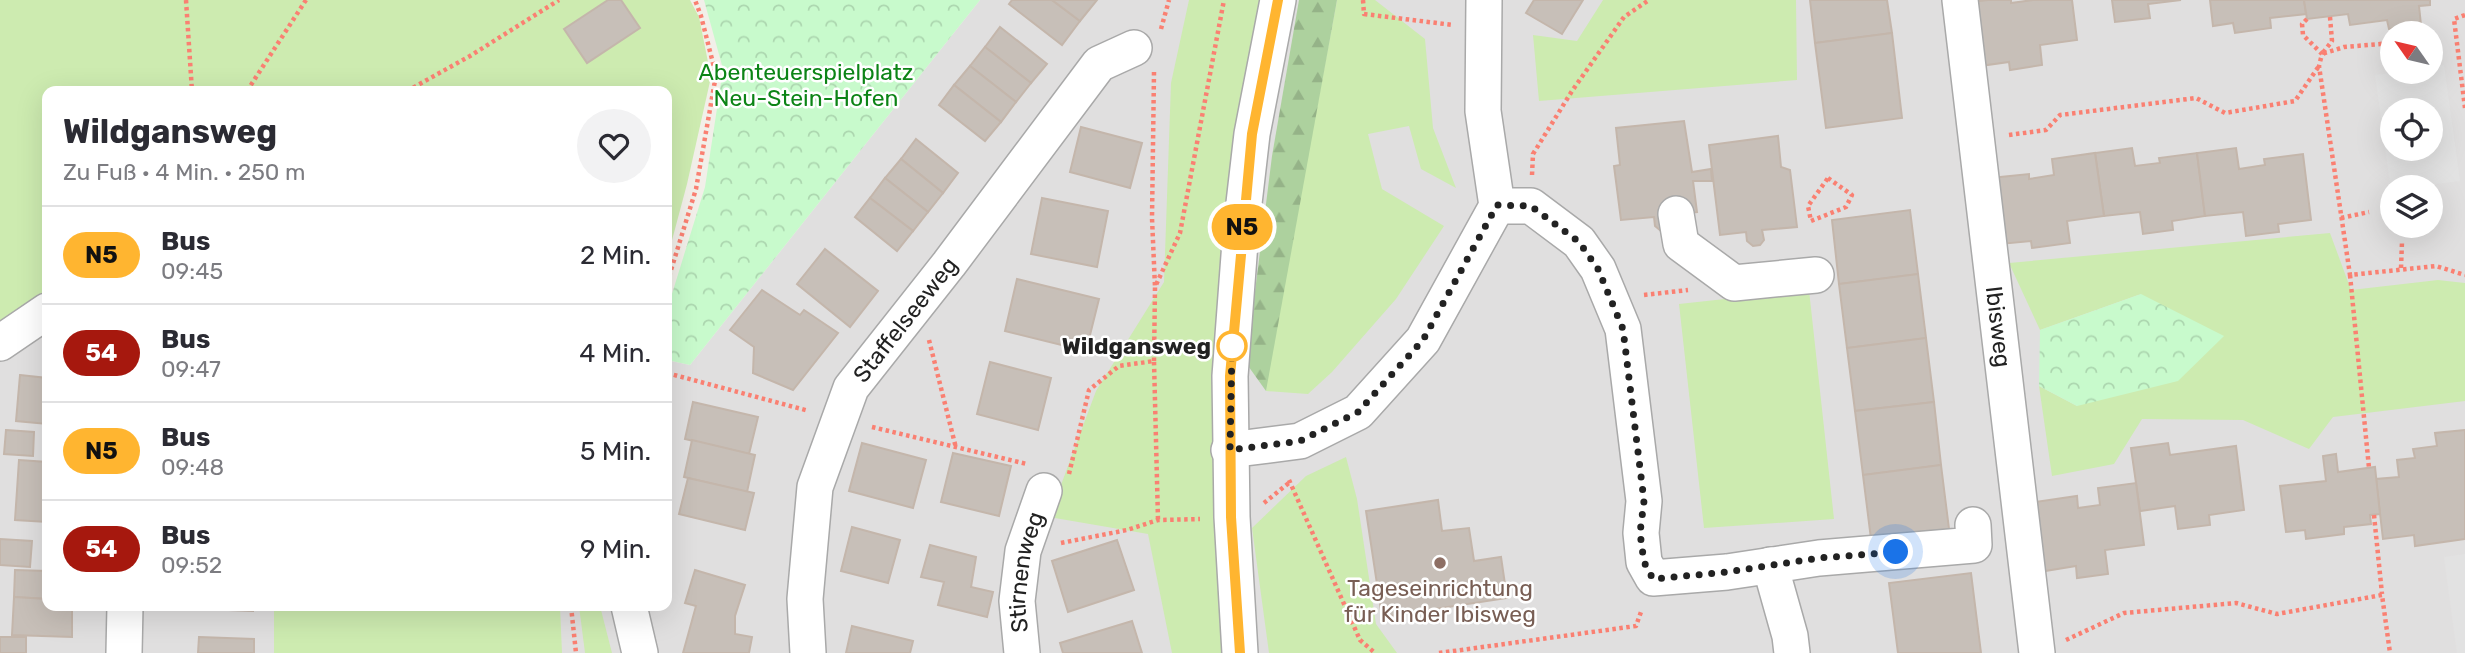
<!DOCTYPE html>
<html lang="de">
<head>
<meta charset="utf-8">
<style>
	body { margin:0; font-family:Rubik,sans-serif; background:#f2f2f3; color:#2b2b33; height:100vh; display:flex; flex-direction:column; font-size:26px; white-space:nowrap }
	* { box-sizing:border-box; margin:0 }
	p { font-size:23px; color:#7c7c81 }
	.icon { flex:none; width:38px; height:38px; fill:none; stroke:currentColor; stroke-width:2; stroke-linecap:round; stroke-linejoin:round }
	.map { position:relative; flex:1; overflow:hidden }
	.details { position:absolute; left:42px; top:86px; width:630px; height:525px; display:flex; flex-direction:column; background:#fff; border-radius:14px; box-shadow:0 7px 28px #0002 }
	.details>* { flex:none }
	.badge { padding:0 14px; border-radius:23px; font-size:24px; line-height:46px }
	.needle { width:46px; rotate:304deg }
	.fabs { position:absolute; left:2380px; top:21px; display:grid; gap:14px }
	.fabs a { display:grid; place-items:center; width:63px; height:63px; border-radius:50%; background:#fff; box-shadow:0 7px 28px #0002; font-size:35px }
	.you { position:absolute; width:35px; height:35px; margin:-18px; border:5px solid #fff; border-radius:50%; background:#1a73e8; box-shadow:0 0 0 10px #1a73e833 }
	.map>.badge { position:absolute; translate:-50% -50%; box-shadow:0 0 0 4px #fff }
	.round { display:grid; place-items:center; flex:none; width:74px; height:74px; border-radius:37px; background:#f2f2f3 }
	.summary { display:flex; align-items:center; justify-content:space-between; height:119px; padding:0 21px }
	h1 { font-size:33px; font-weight:700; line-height:52px }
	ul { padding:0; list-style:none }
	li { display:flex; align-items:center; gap:21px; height:98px; padding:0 21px; border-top:2px solid #e1e1e2 }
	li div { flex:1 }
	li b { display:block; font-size:26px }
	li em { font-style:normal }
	li .badge { min-width:77px; font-weight:700; text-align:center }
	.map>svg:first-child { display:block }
	.residential { fill:#e0dfdf; fill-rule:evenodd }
	.grass { fill:#cdebb0 }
	.forest { fill:url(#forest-firs) }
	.park { fill:url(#park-crowns) }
	.parking { fill:#e2e2e2; fill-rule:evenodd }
	.building { fill:#c7bfb8; stroke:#c4b6ab; stroke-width:2 }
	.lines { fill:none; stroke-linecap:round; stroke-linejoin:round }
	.minor-casing { stroke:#a9a9a9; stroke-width:38 }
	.path { stroke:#fa8072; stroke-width:4.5; stroke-dasharray:3.5 3.5; stroke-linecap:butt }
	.minor { stroke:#fff; stroke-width:35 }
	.line-casing { stroke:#fff; stroke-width:16 }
	.line { stroke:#ffb530; stroke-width:10 }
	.walk { stroke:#222; stroke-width:7; stroke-dasharray:0 12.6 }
	.stop-dot { fill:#fff; stroke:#ffb530; stroke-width:3.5 }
	.education-dot { fill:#8d6e63; stroke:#fff; stroke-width:2.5 }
	.labels { text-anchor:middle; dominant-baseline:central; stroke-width:5; stroke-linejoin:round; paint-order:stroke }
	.park-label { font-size:23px; fill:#0c8416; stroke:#fff }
	.street-label { font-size:23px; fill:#222; stroke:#fff }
	.stop-label { font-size:23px; font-weight:bold; fill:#222; stroke:#fff; text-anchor:end }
	.education-label { font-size:23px; fill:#785e54; stroke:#fff }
</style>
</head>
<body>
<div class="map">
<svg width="2465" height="653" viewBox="0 0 2465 653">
	<defs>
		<pattern id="forest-firs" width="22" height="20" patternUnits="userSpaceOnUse" patternTransform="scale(1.75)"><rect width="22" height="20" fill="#add19e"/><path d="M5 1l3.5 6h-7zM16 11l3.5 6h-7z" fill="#95b388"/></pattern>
		<pattern id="park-crowns" width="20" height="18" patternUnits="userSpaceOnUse" patternTransform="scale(1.75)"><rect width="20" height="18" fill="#c8facc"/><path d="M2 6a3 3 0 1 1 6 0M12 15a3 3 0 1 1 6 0" fill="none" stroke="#acd6af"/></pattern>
	</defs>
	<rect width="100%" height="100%" fill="#f2efe9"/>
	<!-- residential -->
	<path class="residential" d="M980,0H2465V653H0V328L47,295V606H667V360L690,365ZM2392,33H2431V72H2392ZM2392,110H2431V149H2392ZM2392,187H2431V226H2392Z"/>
	<!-- grass -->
	<g class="grass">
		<polygon points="0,0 690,0 699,17 711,77 687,184 667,259 667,91 47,91 47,295 0,328"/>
		<polygon points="1189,0 1266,0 1236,150 1235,653 1172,653 1148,534 1049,517 1096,391 1164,282 1171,83"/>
		<polygon points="1337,0 1375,0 1425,39 1433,128 1456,188 1421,169 1409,126 1368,134 1382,189 1444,226 1396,299 1332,372 1308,394 1266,391 1270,356"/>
		<polygon points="1603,0 1796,0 1797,80 1539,101 1533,35 1577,41"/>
		<polygon points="2330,233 2351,290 2438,280 2465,283 2465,401 2333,417 2309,449 2243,420 2142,419 2114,464 2052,476 2039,386 2077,406 2141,294 2040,330 2009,263"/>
		<polygon points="1809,290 1834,519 1704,528 1679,304"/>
		<polygon points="1346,457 1357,499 1376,624 1397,653 1269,653 1252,528 1306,476"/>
		<polygon points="274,606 560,606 562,653 274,653"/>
		<polygon points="579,606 600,606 612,653 585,653"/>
	</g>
	<!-- forest -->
	<polygon class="forest" points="1299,0 1337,0 1266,391 1246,363 1272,156"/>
	<!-- park -->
	<g class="park">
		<polygon points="704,0 980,0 690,365 667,360 667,310 705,187 723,69"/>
		<polygon points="2141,294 2224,336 2178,381 2077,406 2039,386 2040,330"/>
	</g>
	<!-- parking -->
	<g class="parking">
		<path d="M2444,65L2460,181L2413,187H2392L2391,190L2375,75L2399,72H2431V67ZM2392,110H2431V149H2392Z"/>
		<polygon points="2465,554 2465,653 2457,653 2444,557"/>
	</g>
	<!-- building -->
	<g class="building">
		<polygon points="608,0 621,0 640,28 587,63 564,29"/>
		<polygon points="1012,0 1052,0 1080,21 1062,45 1009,4"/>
		<polygon points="1052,0 1097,0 1080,21"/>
		<polygon points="1534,0 1583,0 1562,34 1526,13"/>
		<polygon points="1810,0 1887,0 1892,33 1815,43"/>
		<polygon points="1988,0 2011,0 2011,3 2033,0 2072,0 2077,40 2040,45 2042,65 2010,70 2009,62 1980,66 1971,2"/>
		<polygon points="2112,0 2181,0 2148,4 2150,18 2115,22"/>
		<polygon points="2210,0 2304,0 2306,14 2270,18 2271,28 2235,33 2233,23 2213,26"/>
		<polygon points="2304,0 2430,0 2430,5 2419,6 2421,25 2389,29 2387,20 2350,25 2348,14 2307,19"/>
		<polygon points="1000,27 1047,64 1031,83 985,47"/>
		<polygon points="1892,33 1902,118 1826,128 1815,43"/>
		<polygon points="985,47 1031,83 1016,102 970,66"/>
		<polygon points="970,66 1016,102 1001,122 954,85"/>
		<polygon points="954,85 1001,122 985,141 939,105"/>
		<polygon points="1684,121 1692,172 1711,169 1712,181 1693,181 1697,212 1669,215 1668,230 1661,231 1655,226 1654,217 1621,220 1614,166 1620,165 1616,128"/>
		<polygon points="1081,127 1142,143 1130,188 1070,172"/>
		<polygon points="1778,136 1781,167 1790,170 1797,227 1762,230 1764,240 1760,245 1753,246 1747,241 1746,232 1720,235 1709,145"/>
		<polygon points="916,139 958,173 943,193 901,159"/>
		<polygon points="2132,148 2135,166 2160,163 2159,158 2197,153 2205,216 2172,221 2173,230 2143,234 2140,212 2104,216 2095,153"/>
		<polygon points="2236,148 2239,169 2265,165 2264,159 2303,154 2311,220 2278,224 2279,232 2246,236 2243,212 2205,216 2197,153"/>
		<polygon points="2095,153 2104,216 2067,221 2070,243 2032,248 2031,241 2000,244 1991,178 2029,174 2029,179 2054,175 2052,159"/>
		<polygon points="901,159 943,193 928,212 885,178"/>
		<polygon points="885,178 928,212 913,231 870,198"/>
		<polygon points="870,198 913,231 897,251 855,217"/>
		<polygon points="1042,198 1108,211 1097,267 1031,254"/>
		<polygon points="1910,210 1918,274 1839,284 1832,220"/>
		<polygon points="825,249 878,291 850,327 797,284"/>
		<polygon points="1918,274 1926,338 1847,348 1839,284"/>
		<polygon points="1017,279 1099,299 1086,351 1005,331"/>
		<polygon points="762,290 800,315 804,310 838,333 793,390 753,373 754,347 730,330"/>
		<polygon points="1926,338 1934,402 1855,411 1847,348"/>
		<polygon points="990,362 1051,378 1038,430 977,414"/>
		<polygon points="20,375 47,378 47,424 16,421"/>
		<polygon points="693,402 758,417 749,454 685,439"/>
		<polygon points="1934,402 1941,465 1863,475 1855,411"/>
		<polygon points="6,430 34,432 33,456 4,454"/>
		<polygon points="2465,430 2465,539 2415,546 2414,535 2383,539 2376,479 2399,477 2397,460 2415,458 2413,449 2437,446 2435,433"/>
		<polygon points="692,440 755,455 747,492 684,477"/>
		<polygon points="862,443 926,460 913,508 849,491"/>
		<polygon points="2168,443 2170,455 2236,446 2244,510 2209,515 2210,525 2178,529 2175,506 2140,511 2131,448"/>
		<polygon points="953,453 1011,466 999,516 941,502"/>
		<polygon points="2336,454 2338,472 2375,467 2380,514 2370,515 2371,524 2344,527 2344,534 2306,539 2305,530 2286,532 2280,486 2326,481 2323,456"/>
		<polygon points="19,460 47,462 47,522 15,520"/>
		<polygon points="1941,465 1949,529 1871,539 1863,475"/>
		<polygon points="688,478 754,493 745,530 679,514"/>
		<polygon points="2136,483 2144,545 2105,550 2108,574 2077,578 2076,566 2045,571 2035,502 2077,496 2078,508 2100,505 2098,488"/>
		<polygon points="1438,500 1442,531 1469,528 1474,561 1501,557 1507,598 1382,617 1366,511"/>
		<polygon points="852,527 900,540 888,583 841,571"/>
		<polygon points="0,539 32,541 30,567 0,565"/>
		<polygon points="1117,540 1134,590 1068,612 1052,561"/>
		<polygon points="930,545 976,557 971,587 993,592 987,617 938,605 944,582 921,577"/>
		<polygon points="15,570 47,571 47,599 14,597"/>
		<polygon points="695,570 745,585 735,616 735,634 752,637 749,653 683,653 696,606 685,603"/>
		<polygon points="1971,573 1981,653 1898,653 1889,583"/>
		<polygon points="14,597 47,599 47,606 72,606 72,637 12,635"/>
		<polygon points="203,606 253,606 253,611 203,609"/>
		<polygon points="1132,621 1142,653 1063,653 1060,643"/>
		<polygon points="852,626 913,641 910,653 846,653"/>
		<rect x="0" y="637" width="26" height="16"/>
		<polygon points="199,637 254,639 254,653 198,653"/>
	</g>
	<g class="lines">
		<!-- minor casing -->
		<g class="minor-casing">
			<g id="minor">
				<path id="s1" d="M1960,0L2037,653"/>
				<polyline points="1497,206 1531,206 1579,242 1598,269 1623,329 1644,501 1641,533 1644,562 1653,578 1727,572 1819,558 1974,545 1973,525"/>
				<polyline points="1676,214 1681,244 1734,283 1816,275"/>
				<polyline points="0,343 47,311"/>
				<polyline points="1229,450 1300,441 1358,412 1423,340 1497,206 1483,111 1484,0"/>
				<polyline points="1770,565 1790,636 1792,653"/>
				<polyline points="629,606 640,653"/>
				<polyline points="124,653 125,606"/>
				<path id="s2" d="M808,653L805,599L815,487L851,388L949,264L1099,64L1134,48"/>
				<path id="s3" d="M1022,653L1017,601L1023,551L1044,491"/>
				<polyline points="1240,653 1232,517 1230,376 1241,229 1252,134 1278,0"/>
			</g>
		</g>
		<!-- path -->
		<g class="path">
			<polyline points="186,0 192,91"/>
			<polyline points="1363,0 1364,14 1453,25"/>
			<polyline points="2465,15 2454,19 2465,108"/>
			<polyline points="2330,17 2332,41 2322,54 2344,47 2392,43"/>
			<polyline points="2307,19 2302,24 2303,35 2322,54 2319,66 2350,275 2436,266 2465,275"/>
			<polyline points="1161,29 1169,0"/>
			<polyline points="2421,33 2421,25"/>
			<polyline points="1154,72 1152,218 1155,287"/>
			<polyline points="2411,72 2412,76"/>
			<polyline points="247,91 306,0"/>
			<polyline points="407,91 470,56 559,0"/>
			<polyline points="2009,135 2046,130 2060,115 2196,98 2225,113 2295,101 2319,66"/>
			<polyline points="1532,175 1533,154 1572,91 1624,17 1649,0"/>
			<polygon points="1828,178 1852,195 1846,207 1811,221 1808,206"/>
			<polyline points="2341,218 2369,212"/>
			<polyline points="2401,268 2402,242"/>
			<polyline points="2350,275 2369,468"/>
			<polyline points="667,283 696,189 716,75 701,16 695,0"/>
			<polyline points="1644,295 1688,290"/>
			<polyline points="929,340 956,448"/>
			<polyline points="1154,361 1155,287 1180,233 1224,0"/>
			<polyline points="667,373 809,411"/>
			<polyline points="872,427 1027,464"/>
			<polyline points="1069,474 1089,390 1119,366 1154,361 1158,520"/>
			<polyline points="1289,480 1360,640 1375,653"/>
			<polyline points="1264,503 1290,482"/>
			<polyline points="2374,515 2382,594"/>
			<polyline points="1061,543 1127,530 1158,520 1200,519"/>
			<polyline points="571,606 576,653"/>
			<polyline points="2066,640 2124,613 2236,603 2277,614 2382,595 2390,653"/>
			<polyline points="1439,653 1636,626 1642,609"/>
		</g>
		<!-- minor -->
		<use href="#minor" class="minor"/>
	</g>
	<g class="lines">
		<!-- line casing -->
		<g class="line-casing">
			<polyline id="line" points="1240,653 1231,517 1230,376 1252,134 1278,0"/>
		</g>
		<!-- line -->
		<use href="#line" class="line"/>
		<!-- walk -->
		<polyline class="walk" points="1232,346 1230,450 1300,441 1358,412 1423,340 1497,205 1531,206 1579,242 1598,269 1623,329 1644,501 1640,533 1644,562 1653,579 1727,572 1819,558 1896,552"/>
	</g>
	<!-- markers -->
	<circle class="stop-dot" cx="1232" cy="346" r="14"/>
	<circle class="education-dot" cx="1440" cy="563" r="7"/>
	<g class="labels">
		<!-- park labels -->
		<g class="park-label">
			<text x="806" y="72">Abenteuerspielplatz<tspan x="806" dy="26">Neu-Stein-Hofen</tspan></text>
		</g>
		<!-- street labels -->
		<g class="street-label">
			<text stroke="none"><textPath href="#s2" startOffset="359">Staffelseeweg</textPath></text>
			<text stroke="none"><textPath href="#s1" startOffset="329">Ibisweg</textPath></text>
			<text stroke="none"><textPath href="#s3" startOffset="82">Stirnenweg</textPath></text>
		</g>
		<!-- stop labels -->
		<g class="stop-label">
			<text x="1211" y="346">Wildgansweg</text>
		</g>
		<!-- education labels -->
		<g class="education-label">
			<text x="1440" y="588">Tageseinrichtung<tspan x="1440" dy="26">für Kinder Ibisweg</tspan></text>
		</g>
	</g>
</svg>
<div class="fabs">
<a><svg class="needle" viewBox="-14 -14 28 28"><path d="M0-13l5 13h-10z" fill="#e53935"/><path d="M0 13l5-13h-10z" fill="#7c7c81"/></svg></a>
<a><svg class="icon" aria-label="locate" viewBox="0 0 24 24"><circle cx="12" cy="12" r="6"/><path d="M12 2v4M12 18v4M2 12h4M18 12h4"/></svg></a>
<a><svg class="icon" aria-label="layers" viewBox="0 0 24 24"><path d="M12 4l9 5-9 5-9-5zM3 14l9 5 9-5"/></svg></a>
</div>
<div class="you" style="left:1896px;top:552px"></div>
<b class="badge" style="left:1242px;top:227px;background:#ffb530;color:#111">N5</b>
<section class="details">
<div class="summary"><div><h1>Wildgansweg</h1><p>Zu Fuß · 4 Min. · 250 m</p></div><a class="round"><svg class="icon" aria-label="heart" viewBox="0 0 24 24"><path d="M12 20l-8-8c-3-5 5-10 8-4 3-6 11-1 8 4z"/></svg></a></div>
<ul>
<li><span class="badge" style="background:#ffb530;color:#111">N5</span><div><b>Bus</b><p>09:45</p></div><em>2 Min.</em></li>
<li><span class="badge" style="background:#a6180e;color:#fff">54</span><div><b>Bus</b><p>09:47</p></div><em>4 Min.</em></li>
<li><span class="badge" style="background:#ffb530;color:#111">N5</span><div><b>Bus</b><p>09:48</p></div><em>5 Min.</em></li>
<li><span class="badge" style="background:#a6180e;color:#fff">54</span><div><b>Bus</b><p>09:52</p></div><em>9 Min.</em></li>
</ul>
</section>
</div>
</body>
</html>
